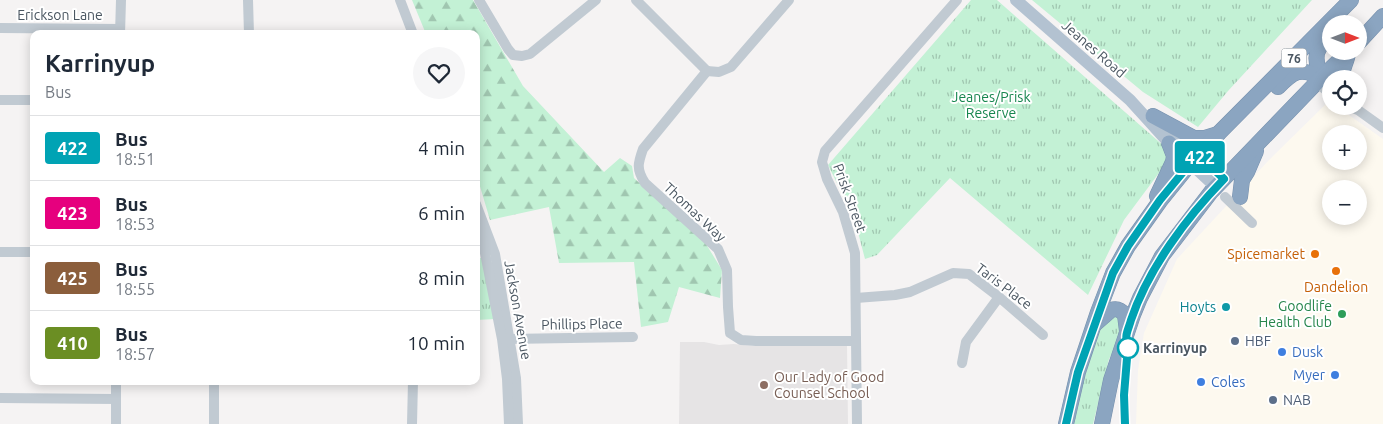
<!DOCTYPE html>
<html lang="en">
<head>
<meta charset="utf-8">
<style>
	body { margin:0; font-family:Ubuntu,sans-serif; background:#f6f6f7; color:#1f2937; height:100vh; display:flex; flex-direction:column; font-size:19px; white-space:nowrap }
	* { box-sizing:border-box; margin:0 }
	p { font-size:16px; color:#747a83 }
	.icon { flex:none; width:28px; height:28px; fill:none; stroke:currentColor; stroke-width:2; stroke-linecap:round; stroke-linejoin:round }
	.map { position:relative; flex:1; overflow:hidden }
	.details { position:absolute; left:30px; top:30px; width:450px; height:355px; display:flex; flex-direction:column; background:#fff; border-radius:10px; box-shadow:0 2px 12px #0003 }
	.details>* { flex:none }
	.badge { padding:0 10px; border-radius:4px; font-size:18px; line-height:32px }
	.needle { width:32px; rotate:90deg }
	.buttons { position:absolute; left:1322px; top:15px; display:grid; gap:10px }
	.buttons a { display:grid; place-items:center; width:45px; height:45px; border-radius:50%; background:#fff; box-shadow:0 2px 12px #0003; font-size:25px }
	.map>.badge { position:absolute; translate:-50% -50%; box-shadow:0 0 0 2px #fff }
	.round { display:grid; place-items:center; flex:none; width:52px; height:52px; border-radius:26px; background:#f6f6f7 }
	.headline { display:flex; align-items:center; justify-content:space-between; height:85px; padding:0 15px }
	h1 { font-size:24px; font-weight:700; line-height:38px }
	ul { padding:0; list-style:none }
	li { display:flex; align-items:center; gap:15px; height:65px; padding:0 15px; border-top:1px solid #e0e1e3 }
	li div { flex:1 }
	li b { display:block; font-size:19px }
	li em { font-style:normal }
	li .badge { min-width:55px; font-weight:700; text-align:center }
	.map>svg:first-child { display:block }
	.commercial { fill:#fdf9ef; fill-rule:evenodd }
	.education { fill:#e6e4e5 }
	.grass { fill:url(#grass-tufts) }
	.forest { fill:url(#forest-firs) }
	.lines { fill:none; stroke-linecap:round; stroke-linejoin:round }
	.highway-casing { stroke:#7690ad; stroke-width:16 }
	.minor { stroke:#c1cad2; stroke-width:10 }
	.major { stroke:#b3c2d1; stroke-width:12 }
	.highway { stroke:#8ba5c1; stroke-width:15 }
	.line-casing { stroke:#fff; stroke-width:11 }
	.line { stroke:#00a3b4; stroke-width:8 }
	.food-dot { fill:#e8710a; stroke:#fff; stroke-width:2 }
	.culture-dot { fill:#0f9aa8; stroke:#fff; stroke-width:2 }
	.leisure-dot { fill:#2e9e5b; stroke:#fff; stroke-width:2 }
	.service-dot { fill:#5c6f8a; stroke:#fff; stroke-width:2 }
	.stop-dot { fill:#fff; stroke:#00a3b4; stroke-width:2.5 }
	.shop-dot { fill:#3f7fe0; stroke:#fff; stroke-width:2 }
	.education-dot { fill:#8d6e63; stroke:#fff; stroke-width:2 }
	.labels { text-anchor:middle; dominant-baseline:central; stroke-width:4; stroke-linejoin:round; paint-order:stroke }
	.shield { fill:#fff; stroke:#808990; stroke-width:1 }
	.shield-label { font-size:12px; font-weight:bold; fill:#4a5661 }
	.street-label { font-size:14px; fill:#4a5661; stroke:#fff }
	.park-label { font-size:14px; fill:#17864f; stroke:#fff }
	.food-label { font-size:14px; fill:#c56008; stroke:#fff; text-anchor:end }
	.leisure-label { font-size:14px; fill:#27864d; stroke:#fff; text-anchor:end }
	.culture-label { font-size:14px; fill:#0d838f; stroke:#fff; text-anchor:end }
	.service-label { font-size:14px; fill:#4e5e75; stroke:#fff; text-anchor:start }
	.stop-label { font-size:14px; font-weight:bold; fill:#4a5661; stroke:#fff; text-anchor:start }
	.shop-label { font-size:14px; fill:#366cbe; stroke:#fff; text-anchor:start }
	.education-label { font-size:14px; fill:#785e54; stroke:#fff; text-anchor:start }
</style>
</head>
<body>
<div class="map">
<svg width="1383" height="424" viewBox="0 0 1383 424">
	<defs>
		<pattern id="grass-tufts" width="24" height="20" patternUnits="userSpaceOnUse" patternTransform="scale(1.25)"><rect width="24" height="20" fill="#c3f1d5"/><path d="M3 7l-1-3M5 7V3M7 7l1-3M15 17l-1-3M17 17v-4M19 17l1-3" fill="none" stroke="#a0c6b0"/></pattern>
		<pattern id="forest-firs" width="22" height="20" patternUnits="userSpaceOnUse" patternTransform="scale(1.25)"><rect width="22" height="20" fill="#c3f1d5"/><path d="M5 1l3.5 6h-7zM16 11l3.5 6h-7z" fill="#a0c6b0"/></pattern>
	</defs>
	<rect width="100%" height="100%" fill="#f5f3f3"/>
	<!-- commercial -->
	<path class="commercial" d="M1329,101L1331,103V106H1336L1383,139V424H1136L1138,370L1144,333L1177,259L1269,160ZM1331,134H1359V161H1331ZM1331,189H1359V216H1331Z"/>
	<!-- education -->
	<polygon class="education" points="680,342 704,342 719,345 734,344 752,346 847,345 848,424 679,424"/>
	<!-- grass -->
	<g class="grass">
		<polygon points="971,0 997,0 1173,154 1124,220 1088,295 950,178 877,255 865,259 854,217 828,165"/>
		<polygon points="1032,0 1312,0 1228,91 1198,127 1143,92"/>
		<polygon points="476,258 484,258 496,319 476,320"/>
		<polygon points="1111,316 1119,317 1122,324 1114,350 1109,359 1093,424 1071,424 1099,327"/>
	</g>
	<!-- forest -->
	<polygon class="forest" points="412,0 473,0 523,86 604,172 620,158 632,166 634,178 706,244 722,270 720,298 679,287 668,322 641,327 634,262 559,263 549,207 490,220 476,173 476,34 426,34"/>
	<g class="lines">
		<!-- highway casing -->
		<g class="highway-casing">
			<g id="highway">
				<polyline points="1359,42 1383,16"/>
				<path d="M1321,78C1313,54 1315,51 1331,33"/>
				<path d="M1342,79C1341,70 1347,62 1348,53"/>
				<path d="M1278,87C1293,72 1300,66 1321,78"/>
				<polyline points="1153,116 1194,138 1205,138 1218,134"/>
				<polyline points="1157,196 1173,162 1174,156 1169,143"/>
				<polyline points="1240,197 1242,180 1247,172 1256,151"/>
				<path d="M1095,324L1111,310C1117,308 1121,310 1125,315L1127,331"/>
				<polyline points="1066,424 1078,372 1098,312 1113,273 1128,246 1160,201 1198,154 1351,0"/>
				<polyline points="1102,424 1111,380 1133,315 1140,298 1162,256 1211,192 1321,78 1349,51"/>
			</g>
		</g>
		<!-- minor -->
		<g class="minor">
			<polyline points="248,0 249,34"/>
			<polyline points="400,0 413,34"/>
			<polyline points="479,0 508,49 513,55 522,56 530,54 596,0"/>
			<polyline points="636,0 707,71"/>
			<polyline points="0,28 120,29"/>
			<polyline points="120,34 121,0"/>
			<path d="M707,71L643,149C638,163 636,169 645,183L718,249L727,270L728,307L730,333L741,340L756,341H856"/>
			<polyline points="707,71 719,72 731,67 789,0"/>
			<polyline points="1331,82 1328,79 1321,78 1322,87 1331,94"/>
			<polyline points="0,100 34,100"/>
			<polyline points="1347,106 1358,110 1383,128"/>
			<polyline points="1225,197 1252,223"/>
			<polyline points="476,204 495,254 516,378 518,424"/>
			<polyline points="480,228 502,339 507,379 509,424"/>
			<polyline points="0,252 34,252"/>
			<polyline points="856,298 895,295 910,292 953,273 969,274 999,297 1043,335"/>
			<polyline points="504,339 633,337"/>
			<polyline points="962,363 966,342 999,297"/>
			<polyline points="214,381 214,424"/>
			<polyline points="0,398 116,399"/>
			<polyline points="116,424 116,381"/>
			<polyline points="412,424 413,381"/>
			<polyline points="857,424 855,253 843,212 827,179 822,162 825,151 957,0"/>
		</g>
		<!-- major -->
		<g class="major">
			<polyline points="1016,0 1130,100 1169,143 1216,187"/>
			<polyline points="1166,127 1224,179"/>
		</g>
		<!-- highway -->
		<use href="#highway" class="highway"/>
	</g>
	<g class="lines">
		<!-- line casing -->
		<g class="line-casing">
			<path id="line" d="M1066,424L1078,372L1113,273L1128,246L1160,200L1198,154L1224,179C1187,217 1148,269 1131,320C1128,331 1124,335 1128,346L1124,395L1125,424"/>
		</g>
		<!-- line -->
		<use href="#line" class="line"/>
	</g>
	<!-- markers -->
	<g class="food-dot">
		<circle cx="1315" cy="254" r="5"/>
		<circle cx="1336" cy="271" r="5"/>
	</g>
	<circle class="culture-dot" cx="1226" cy="307" r="5"/>
	<circle class="leisure-dot" cx="1342" cy="314" r="5"/>
	<g class="service-dot">
		<circle cx="1235" cy="341" r="5"/>
		<circle cx="1273" cy="400" r="5"/>
	</g>
	<circle class="stop-dot" cx="1128" cy="348" r="10"/>
	<g class="shop-dot">
		<circle cx="1282" cy="352" r="5"/>
		<circle cx="1335" cy="375" r="5"/>
		<circle cx="1201" cy="382" r="5"/>
	</g>
	<circle class="education-dot" cx="764" cy="385" r="5"/>
	<g class="labels">
		<!-- shield labels -->
		<rect class="shield" x="1281.5" y="48.5" width="25" height="19" rx="4"/>
		<g class="shield-label">
			<text x="1294" y="58">76</text>
		</g>
		<!-- street labels -->
		<g class="street-label">
			<text x="60" y="15">Erickson Lane</text>
			<text transform="translate(1094 49) rotate(41)">Jeanes Road</text>
			<text transform="translate(850 198) rotate(70)">Prisk Street</text>
			<text transform="translate(695 212) rotate(43)">Thomas Way</text>
			<text transform="translate(1004 286) rotate(37)">Taris Place</text>
			<text transform="translate(518 310) rotate(80)">Jackson Avenue</text>
			<text transform="translate(582 324) rotate(-1)">Phillips Place</text>
		</g>
		<!-- park labels -->
		<g class="park-label">
			<text x="991" y="97">Jeanes/Prisk<tspan x="991" dy="16">Reserve</tspan></text>
		</g>
		<!-- food labels -->
		<g class="food-label">
			<text x="1305" y="254">Spicemarket</text>
			<text x="1336" y="287" text-anchor="middle">Dandelion</text>
		</g>
		<!-- leisure labels -->
		<g class="leisure-label">
			<text x="1332" y="306">Goodlife<tspan x="1332" dy="16">Health Club</tspan></text>
		</g>
		<!-- culture labels -->
		<g class="culture-label">
			<text x="1216" y="307">Hoyts</text>
		</g>
		<!-- service labels -->
		<g class="service-label">
			<text x="1245" y="341">HBF</text>
			<text x="1283" y="400">NAB</text>
		</g>
		<!-- stop labels -->
		<g class="stop-label">
			<text x="1143" y="348">Karrinyup</text>
		</g>
		<!-- shop labels -->
		<g class="shop-label">
			<text x="1292" y="352">Dusk</text>
			<text x="1325" y="375" text-anchor="end">Myer</text>
			<text x="1211" y="382">Coles</text>
		</g>
		<!-- education labels -->
		<g class="education-label">
			<text x="774" y="377">Our Lady of Good<tspan x="774" dy="16">Counsel School</tspan></text>
		</g>
	</g>
</svg>
<div class="buttons">
<a><svg class="needle" viewBox="-14 -14 28 28"><path d="M0-13l5 13h-10z" fill="#e53935"/><path d="M0 13l5-13h-10z" fill="#747a83"/></svg></a>
<a><svg class="icon" aria-label="locate" viewBox="0 0 24 24"><circle cx="12" cy="12" r="6"/><path d="M12 2v4M12 18v4M2 12h4M18 12h4"/></svg></a>
<a>+</a>
<a>−</a>
</div>
<b class="badge" style="left:1200px;top:157px;background:#00a3b4;color:#fff">422</b>
<section class="details">
<div class="headline"><div><h1>Karrinyup</h1><p>Bus</p></div><a class="round"><svg class="icon" aria-label="heart" viewBox="0 0 24 24"><path d="M12 20l-8-8c-3-5 5-10 8-4 3-6 11-1 8 4z"/></svg></a></div>
<ul>
<li><span class="badge" style="background:#00a3b4;color:#fff">422</span><div><b>Bus</b><p>18:51</p></div><em>4 min</em></li>
<li><span class="badge" style="background:#e6007e;color:#fff">423</span><div><b>Bus</b><p>18:53</p></div><em>6 min</em></li>
<li><span class="badge" style="background:#8b5e3c;color:#fff">425</span><div><b>Bus</b><p>18:55</p></div><em>8 min</em></li>
<li><span class="badge" style="background:#6b8e23;color:#fff">410</span><div><b>Bus</b><p>18:57</p></div><em>10 min</em></li>
</ul>
</section>
</div>
</body>
</html>
